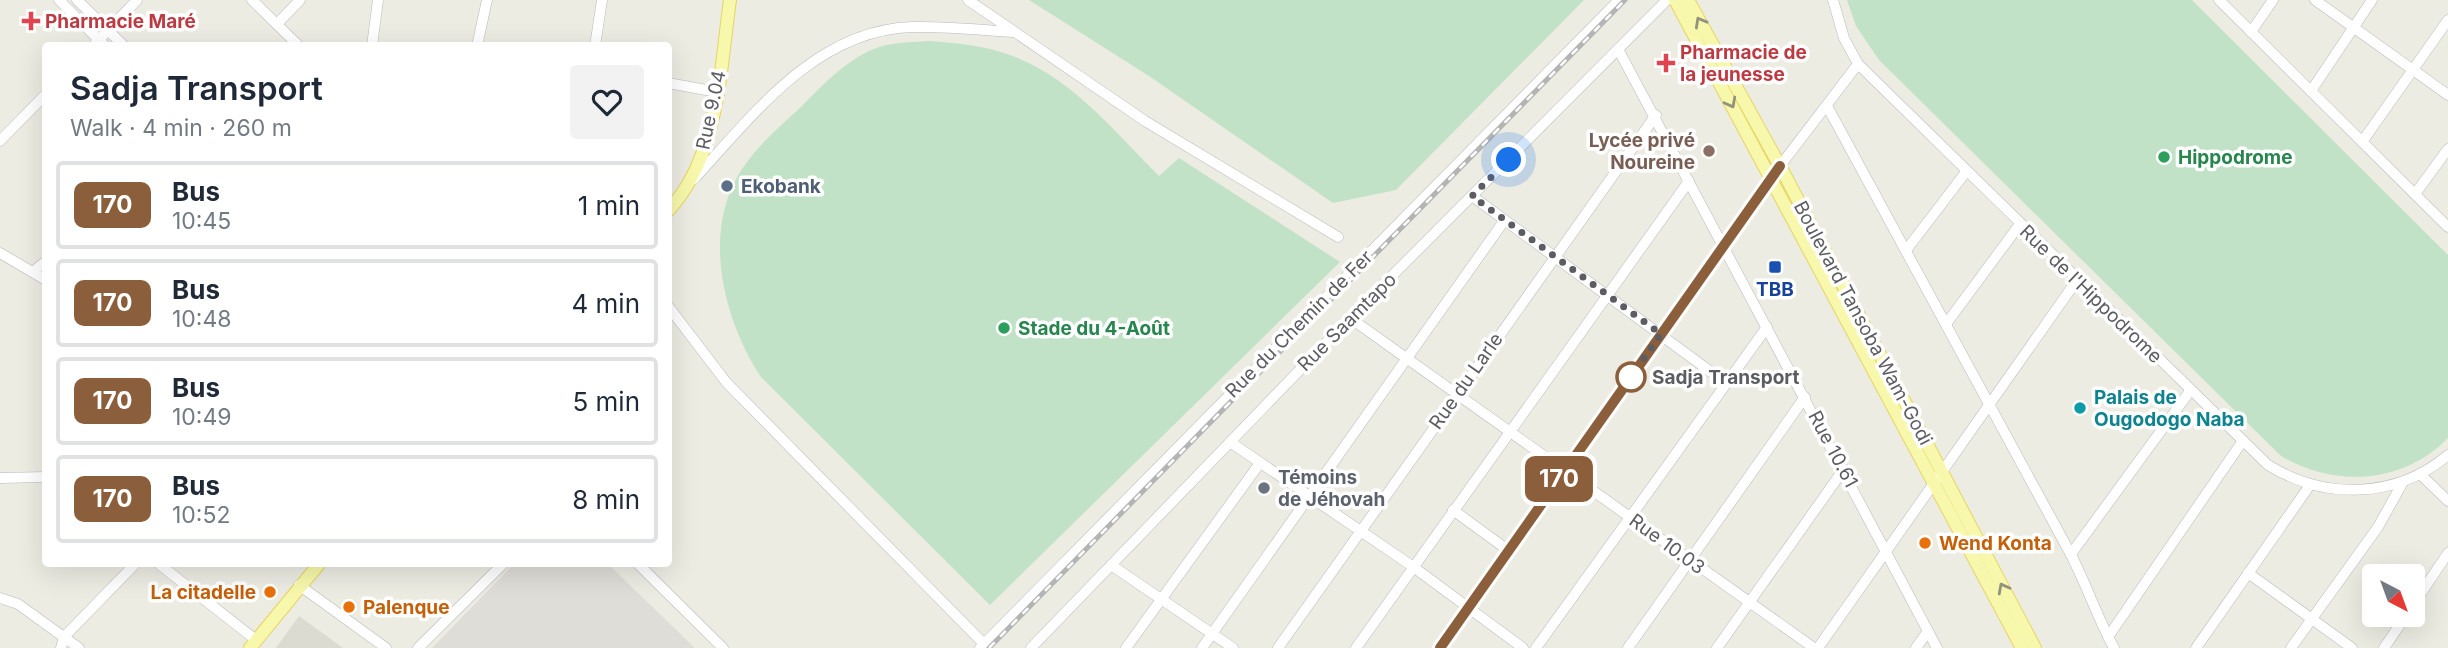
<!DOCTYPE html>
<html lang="en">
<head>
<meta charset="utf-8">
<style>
	body { margin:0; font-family:Inter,sans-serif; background:#f2f2f3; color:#1f2937; height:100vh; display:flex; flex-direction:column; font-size:26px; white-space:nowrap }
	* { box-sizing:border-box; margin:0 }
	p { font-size:23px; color:#747a83 }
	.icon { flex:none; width:38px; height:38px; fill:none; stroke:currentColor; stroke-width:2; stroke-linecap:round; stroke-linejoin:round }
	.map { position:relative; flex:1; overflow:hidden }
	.details { position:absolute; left:42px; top:42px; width:630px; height:525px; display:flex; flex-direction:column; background:#fff; border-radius:7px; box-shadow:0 7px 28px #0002 }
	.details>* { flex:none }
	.badge { padding:0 14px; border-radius:10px; font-size:24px; line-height:46px }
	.needle { width:46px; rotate:139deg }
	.controls { position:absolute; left:2362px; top:564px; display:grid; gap:14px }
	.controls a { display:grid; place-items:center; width:63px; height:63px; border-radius:7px; background:#fff; box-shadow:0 7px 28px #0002; font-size:35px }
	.you { position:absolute; width:35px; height:35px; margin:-18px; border:5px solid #fff; border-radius:50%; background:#1a73e8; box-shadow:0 0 0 10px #1a73e833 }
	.map>.badge { position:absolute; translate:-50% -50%; box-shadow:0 0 0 4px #fff }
	.round { display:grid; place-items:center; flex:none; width:74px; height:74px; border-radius:7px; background:#f2f2f3 }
	.headline { display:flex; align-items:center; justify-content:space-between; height:119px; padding:0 28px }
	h1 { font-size:33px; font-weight:600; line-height:52px }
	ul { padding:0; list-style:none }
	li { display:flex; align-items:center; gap:21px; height:88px; margin:0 14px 10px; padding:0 14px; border:4px solid #e0e1e3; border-radius:7px }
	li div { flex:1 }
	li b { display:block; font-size:26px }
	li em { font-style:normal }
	li .badge { min-width:77px; font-weight:700; text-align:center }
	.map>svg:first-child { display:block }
	.industrial { fill:#deddd7 }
	.education { fill:#dcdbd1 }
	.green { fill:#c1e2c6 }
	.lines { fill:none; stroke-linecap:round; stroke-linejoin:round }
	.minor-casing { stroke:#b8b9be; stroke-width:11 }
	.major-casing { stroke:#e5d563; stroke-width:14 }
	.minor { stroke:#fff; stroke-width:10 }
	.major { stroke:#f8f8ac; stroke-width:12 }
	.rail-casing { stroke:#b3b4b4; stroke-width:5 }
	.rail { stroke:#fff; stroke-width:2.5; stroke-dasharray:8; stroke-linecap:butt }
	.oneway { stroke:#92937c }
	.line-casing { stroke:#fff; stroke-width:16 }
	.line { stroke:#8b5e3c; stroke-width:10 }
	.walk { stroke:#5b5d62; stroke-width:7; stroke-dasharray:0 12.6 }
	.health-dot { fill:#e0444e; stroke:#fff; stroke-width:2.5 }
	.education-dot { fill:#8d6e63; stroke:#fff; stroke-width:2.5 }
	.leisure-dot { fill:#2e9e5b; stroke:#fff; stroke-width:2.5 }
	.service-dot { fill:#5c6f8a; stroke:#fff; stroke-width:2.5 }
	.transit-dot { fill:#1a4fb4; stroke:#fff; stroke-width:2.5 }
	.stop-dot { fill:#fff; stroke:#8b5e3c; stroke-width:3.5 }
	.culture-dot { fill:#0f9aa8; stroke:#fff; stroke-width:2.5 }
	.worship-dot { fill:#6b7280; stroke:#fff; stroke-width:2.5 }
	.food-dot { fill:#e8710a; stroke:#fff; stroke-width:2.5 }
	.labels { text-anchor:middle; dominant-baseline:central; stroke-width:7; stroke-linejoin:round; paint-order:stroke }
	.health-label { font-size:19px; font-weight:bold; fill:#be3a42; stroke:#fff; text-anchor:start }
	.street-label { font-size:19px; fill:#5b5d62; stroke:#fff }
	.education-label { font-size:19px; font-weight:bold; fill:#785e54; stroke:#fff; text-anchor:end }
	.leisure-label { font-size:19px; font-weight:bold; fill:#27864d; stroke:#fff; text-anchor:start }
	.service-label { font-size:19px; font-weight:bold; fill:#4e5e75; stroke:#fff; text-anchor:start }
	.transit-label { font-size:19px; font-weight:bold; fill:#164399; stroke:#fff }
	.stop-label { font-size:19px; font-weight:bold; fill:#5b5d62; stroke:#fff; text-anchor:start }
	.culture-label { font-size:19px; font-weight:bold; fill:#0d838f; stroke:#fff; text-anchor:start }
	.worship-label { font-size:19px; font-weight:bold; fill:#5b616d; stroke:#fff; text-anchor:start }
	.food-label { font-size:19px; font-weight:bold; fill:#c56008; stroke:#fff; text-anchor:start }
</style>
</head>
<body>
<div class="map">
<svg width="2448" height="648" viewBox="0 0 2448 648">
	<rect width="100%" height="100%" fill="#ecece3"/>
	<!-- industrial -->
	<polygon class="industrial" points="514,564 608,564 695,648 432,648"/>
	<!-- education -->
	<polygon class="education" points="299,616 343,648 276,648"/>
	<!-- green -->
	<g class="green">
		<polygon points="1029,0 1584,0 1396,190 1333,203 1149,76"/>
		<path d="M1847,0H2192L2448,255V438C2403,484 2335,488 2281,456L1879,60L1856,26Z"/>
		<path d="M929,41C954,43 980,45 1004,53C1068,73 1113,130 1159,176L1179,158L1340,262L990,605L761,377C723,319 701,231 742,169C757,146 781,125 801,107C824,84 853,52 887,45C900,42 916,42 929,41Z"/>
	</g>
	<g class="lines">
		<!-- minor casing -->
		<g class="minor-casing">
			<g id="minor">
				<polyline points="59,0 105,46"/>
				<polyline points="77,0 124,46"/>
				<polyline points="252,0 299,46"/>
				<polyline points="968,0 1145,121 1338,237"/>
				<path d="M1833,0L1844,38L1858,64L2268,465C2325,500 2396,499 2448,455"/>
				<polyline points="2219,0 2448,227"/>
				<polyline points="2315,0 2448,95"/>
				<polyline points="277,24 300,0"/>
				<polyline points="2251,32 2273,0"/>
				<polyline points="93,46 137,0"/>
				<polyline points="372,46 378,0"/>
				<polyline points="477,46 487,0"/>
				<polyline points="595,46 602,0"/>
				<polyline points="1618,49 1937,648"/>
				<polyline points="668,83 717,92"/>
				<polyline points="2311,91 2372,0"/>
				<path d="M1827,106C1909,254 1988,403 2069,551C2086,583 2097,617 2114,648"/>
				<polyline points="0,141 46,94"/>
				<polyline points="2362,142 2448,20"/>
				<polyline points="1780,166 1858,64"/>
				<path d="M694,179C754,114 816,30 912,27C946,26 980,30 1014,32"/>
				<polyline points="2415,194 2448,149"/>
				<polyline points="1472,196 1726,383"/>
				<polyline points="1907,249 1966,172"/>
				<polyline points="0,253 46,280"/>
				<polyline points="34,271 46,261"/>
				<polyline points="668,306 726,382 984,644"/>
				<polyline points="1350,318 1814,648"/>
				<polyline points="1946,324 2020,224"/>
				<polyline points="1230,442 1412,566 1523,648"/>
				<polyline points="2420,474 2448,501"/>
				<polyline points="0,478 46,477"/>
				<polyline points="1453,510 1509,551"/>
				<polyline points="2071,554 2190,391"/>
				<polyline points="159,564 256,640"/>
				<polyline points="638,564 723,648"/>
				<polyline points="1111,565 1233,648"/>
				<polyline points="2248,573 2352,648"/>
				<polyline points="299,585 386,648"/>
				<polyline points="0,598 18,604 79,648"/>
				<polyline points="2413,605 2448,553"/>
				<polyline points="2108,637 2242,442"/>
				<polyline points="61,648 64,637 135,564"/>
				<polyline points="418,648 503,564"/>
				<polyline points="980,648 1619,0"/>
				<polyline points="1031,648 1350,318 1667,0"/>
				<polyline points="1126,648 1260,463"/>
				<polyline points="1202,648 1504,221"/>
				<polyline points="1278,648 1656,115"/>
				<polyline points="1356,648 1689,181"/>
				<polyline points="1536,648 1767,327"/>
				<polyline points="1628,648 1805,397"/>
				<polyline points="1717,648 1844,469"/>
				<polyline points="1818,648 2077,280"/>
				<polyline points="1916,648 1928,631"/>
				<polyline points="2196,648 2310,485"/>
				<polyline points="2291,648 2378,527 2403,482"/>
				<polyline points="2384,648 2407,614"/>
			</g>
		</g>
		<!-- major casing -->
		<g class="major-casing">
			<g id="major">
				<polyline points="1675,0 2022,648"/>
				<polyline points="1688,0 1780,166 2035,648"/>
				<path d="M668,211C719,156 720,70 730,0"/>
				<polyline points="250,648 319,564"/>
				<polyline points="1440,648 1776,172"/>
			</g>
		</g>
		<!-- minor -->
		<use href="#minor" class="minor"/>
		<!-- major -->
		<use href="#major" class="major"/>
		<!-- rail casing -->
		<g class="rail-casing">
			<polyline id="rail" points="989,648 1625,0"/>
		</g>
		<!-- rail -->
		<use href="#rail" class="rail"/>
	</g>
	<!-- one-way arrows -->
	<defs><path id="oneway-chevron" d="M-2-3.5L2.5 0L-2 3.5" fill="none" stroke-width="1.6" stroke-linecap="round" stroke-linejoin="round" transform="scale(1.75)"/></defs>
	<g class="oneway">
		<use href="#oneway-chevron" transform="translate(1700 22) rotate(-119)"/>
		<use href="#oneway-chevron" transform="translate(1731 103) rotate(62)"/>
		<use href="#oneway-chevron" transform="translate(2003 588) rotate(-118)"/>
	</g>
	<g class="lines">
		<!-- line casing -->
		<g class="line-casing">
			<polyline id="line" points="1440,648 1780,166"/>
		</g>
		<!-- line -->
		<use href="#line" class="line"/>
		<!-- walk -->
		<polyline class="walk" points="1509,160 1472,196 1661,334 1629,379 1631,377"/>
	</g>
	<!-- markers -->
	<g class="health-dot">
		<path d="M27.5 10.5h7v7h7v7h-7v7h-7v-7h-7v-7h7z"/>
		<path d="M1662.5 52.5h7v7h7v7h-7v7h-7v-7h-7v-7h7z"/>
	</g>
	<circle class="education-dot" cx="1709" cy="151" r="7"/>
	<g class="leisure-dot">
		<circle cx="2164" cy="157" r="7"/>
		<circle cx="1004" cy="328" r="7"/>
	</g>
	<circle class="service-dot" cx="727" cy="186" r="7"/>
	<rect class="transit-dot" x="1768" y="260" width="14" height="14" rx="3.5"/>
	<circle class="stop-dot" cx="1631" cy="377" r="14"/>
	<circle class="culture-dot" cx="2080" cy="408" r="7"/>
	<circle class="worship-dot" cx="1264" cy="488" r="7"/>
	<g class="food-dot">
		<circle cx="1925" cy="543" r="7"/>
		<circle cx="270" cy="592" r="7"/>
		<circle cx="349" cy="607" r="7"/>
	</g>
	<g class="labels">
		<!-- health labels -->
		<g class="health-label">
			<text x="45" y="21">Pharmacie Maré</text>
			<text x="1680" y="52">Pharmacie de<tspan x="1680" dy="22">la jeunesse</tspan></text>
		</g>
		<!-- street labels -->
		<g class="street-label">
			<text transform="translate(711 110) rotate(-78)">Rue 9.04</text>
			<text transform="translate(2091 294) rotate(44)">Rue de l'Hippodrome</text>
			<text transform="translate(1347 322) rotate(-45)">Rue Saamtapo</text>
			<text transform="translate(1863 323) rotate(62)">Boulevard Tansoba Wam-Godi</text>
			<text transform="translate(1299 324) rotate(-45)">Rue du Chemin de Fer</text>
			<text transform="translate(1466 381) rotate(-55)">Rue du Larle</text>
			<text transform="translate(1833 449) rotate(62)">Rue 10.61</text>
			<text transform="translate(1667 544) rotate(36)">Rue 10.03</text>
		</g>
		<!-- education labels -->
		<g class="education-label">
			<text x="1695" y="140">Lycée privé<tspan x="1695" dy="22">Noureine</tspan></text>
		</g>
		<!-- leisure labels -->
		<g class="leisure-label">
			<text x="2178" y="157">Hippodrome</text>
			<text x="1018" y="328">Stade du 4-Août</text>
		</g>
		<!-- service labels -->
		<g class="service-label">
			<text x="741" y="186">Ekobank</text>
		</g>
		<!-- transit labels -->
		<g class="transit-label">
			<text x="1775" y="289">TBB</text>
		</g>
		<!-- stop labels -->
		<g class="stop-label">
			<text x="1652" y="377">Sadja Transport</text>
		</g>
		<!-- culture labels -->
		<g class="culture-label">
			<text x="2094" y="397">Palais de<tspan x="2094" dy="22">Ougodogo Naba</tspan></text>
		</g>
		<!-- worship labels -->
		<g class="worship-label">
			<text x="1278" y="477">Témoins<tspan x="1278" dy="22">de Jéhovah</tspan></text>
		</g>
		<!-- food labels -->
		<g class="food-label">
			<text x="1939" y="543">Wend Konta</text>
			<text x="256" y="592" text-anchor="end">La citadelle</text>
			<text x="363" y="607">Palenque</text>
		</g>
	</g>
</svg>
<div class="controls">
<a><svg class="needle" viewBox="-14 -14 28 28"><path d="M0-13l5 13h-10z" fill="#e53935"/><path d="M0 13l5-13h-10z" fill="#747a83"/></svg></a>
</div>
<div class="you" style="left:1509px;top:160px"></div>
<b class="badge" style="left:1559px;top:479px;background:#8b5e3c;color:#fff">170</b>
<section class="details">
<div class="headline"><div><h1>Sadja Transport</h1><p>Walk · 4 min · 260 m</p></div><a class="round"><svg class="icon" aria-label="heart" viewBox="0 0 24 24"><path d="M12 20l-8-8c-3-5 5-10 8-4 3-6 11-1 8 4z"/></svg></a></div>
<ul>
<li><span class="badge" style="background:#8b5e3c;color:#fff">170</span><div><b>Bus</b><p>10:45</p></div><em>1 min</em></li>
<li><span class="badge" style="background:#8b5e3c;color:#fff">170</span><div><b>Bus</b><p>10:48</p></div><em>4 min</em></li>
<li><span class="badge" style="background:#8b5e3c;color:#fff">170</span><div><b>Bus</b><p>10:49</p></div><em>5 min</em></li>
<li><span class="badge" style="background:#8b5e3c;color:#fff">170</span><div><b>Bus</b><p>10:52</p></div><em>8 min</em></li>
</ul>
</section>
</div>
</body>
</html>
